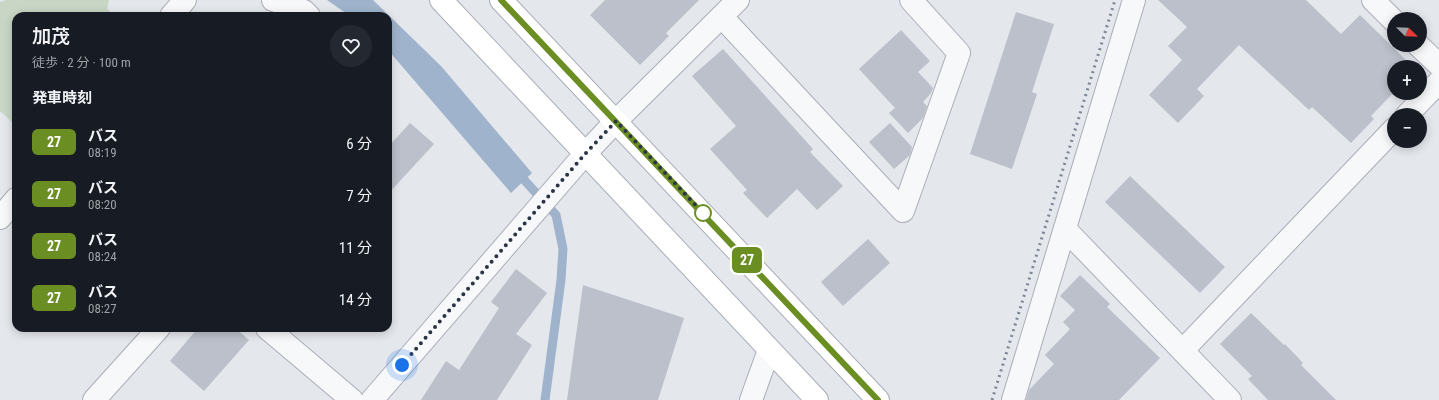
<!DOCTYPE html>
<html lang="ja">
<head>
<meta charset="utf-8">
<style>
	body { margin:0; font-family:"Roboto Condensed","Noto Sans JP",sans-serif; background:#242831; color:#f1f3f6; height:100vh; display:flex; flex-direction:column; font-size:15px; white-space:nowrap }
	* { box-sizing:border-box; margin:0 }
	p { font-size:13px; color:#9ea1a6 }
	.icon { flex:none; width:22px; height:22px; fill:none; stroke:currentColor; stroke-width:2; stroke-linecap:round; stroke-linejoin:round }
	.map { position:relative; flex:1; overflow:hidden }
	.details { position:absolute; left:12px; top:12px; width:380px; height:320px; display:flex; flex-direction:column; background:#171b24; border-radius:12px; box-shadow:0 2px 10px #0003 }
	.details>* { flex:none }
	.badge { padding:0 8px; border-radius:6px; font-size:14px; line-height:26px }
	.needle { width:26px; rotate:113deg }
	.buttons { position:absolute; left:1387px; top:12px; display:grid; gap:8px }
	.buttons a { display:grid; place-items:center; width:40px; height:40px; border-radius:50%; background:#171b24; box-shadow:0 2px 10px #0003; font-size:20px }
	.you { position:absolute; width:20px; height:20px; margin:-10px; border:3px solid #fff; border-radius:50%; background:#1a73e8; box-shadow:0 0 0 6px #1a73e833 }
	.map>.badge { position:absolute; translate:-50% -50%; box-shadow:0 0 0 2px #fff }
	h2 { padding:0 20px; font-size:15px; line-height:36px }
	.round { display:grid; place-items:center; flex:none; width:42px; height:42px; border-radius:21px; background:#242831 }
	.overview { display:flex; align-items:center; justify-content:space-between; height:68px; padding:0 20px }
	h1 { font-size:19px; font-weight:600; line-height:30px }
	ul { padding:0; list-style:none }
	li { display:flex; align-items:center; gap:12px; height:52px; padding:0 20px }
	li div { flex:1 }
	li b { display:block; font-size:15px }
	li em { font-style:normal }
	li .badge { min-width:44px; font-weight:700; text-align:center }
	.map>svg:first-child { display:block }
	.green { fill:#c9d6c5 }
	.water { fill:#9fb4cc }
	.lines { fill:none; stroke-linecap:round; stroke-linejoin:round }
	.stream { stroke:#9fb4cc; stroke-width:9 }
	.building { fill:#bbc0ca }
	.street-casing { stroke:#a9aeb7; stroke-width:24 }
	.secondary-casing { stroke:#a9aeb7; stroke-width:24 }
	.street { stroke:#f7f8fa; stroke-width:22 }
	.secondary { stroke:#fff; stroke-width:22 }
	.rail { stroke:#7d8696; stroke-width:3; stroke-dasharray:2 4; stroke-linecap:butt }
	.line-casing { stroke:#fff; stroke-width:9 }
	.line { stroke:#6b8e23; stroke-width:6 }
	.walk { stroke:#2b3445; stroke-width:4; stroke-dasharray:0 7.2 }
	.stop-dot { fill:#fff; stroke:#6b8e23; stroke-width:2 }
</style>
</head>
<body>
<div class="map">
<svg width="1439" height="400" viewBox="0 0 1439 400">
	<rect width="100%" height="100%" fill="#e4e7ec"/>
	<!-- green -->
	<polygon class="green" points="6,0 109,0 107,9 115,16 16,16 16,126 0,111 0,2"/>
	<!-- water -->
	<polygon class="water" points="327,0 373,0 441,66 532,173 511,193 388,50 388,16 350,16"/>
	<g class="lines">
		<!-- stream -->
		<polyline class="stream" points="517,172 556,215 563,249 561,280 545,400"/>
	</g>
	<!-- building -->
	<g class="building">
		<polygon points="605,0 699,0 666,33 669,36 640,65 590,15"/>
		<polygon points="1158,0 1306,0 1341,34 1360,15 1413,67 1394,67 1394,92 1371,116 1374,119 1351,143 1312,107 1309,110 1239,45 1197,89 1204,96 1178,123 1149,95 1182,60 1168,46 1187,27"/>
		<polygon points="1016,12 1054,24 1032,92 1037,94 1012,169 970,154"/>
		<polygon points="901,30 930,61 918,72 933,88 931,93 923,102 927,106 923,118 908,133 889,113 895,108 859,69"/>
		<polygon points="723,49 813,149 810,152 843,186 817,210 797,189 767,218 743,193 747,190 710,149 736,126 692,76"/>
		<polygon points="410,123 434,144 388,194 388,147"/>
		<polygon points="890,123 912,147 910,155 894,169 869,142"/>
		<polygon points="1130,176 1225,267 1200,293 1105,202"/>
		<polygon points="868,239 890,263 843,306 821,282"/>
		<polygon points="516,269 547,293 516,334 532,345 497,400 421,400 446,361 459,370 499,308 491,302"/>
		<polygon points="1080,275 1110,304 1107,307 1160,358 1119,400 1026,400 1029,390 1054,364 1045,355 1070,329 1063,322 1075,310 1060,296"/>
		<polygon points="583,285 684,318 658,400 567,400"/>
		<polygon points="1251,313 1284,345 1285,344 1303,363 1301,365 1336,400 1268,400 1248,379 1252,376 1220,344"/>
		<polygon points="198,328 235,328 249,340 204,391 170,361"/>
	</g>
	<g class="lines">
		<!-- street casing -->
		<g class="street-casing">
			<g id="street">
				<polyline points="273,0 304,11 309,16"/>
				<polyline points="1373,0 1394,21"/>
				<polyline points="171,16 185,0"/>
				<polyline points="722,17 903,211 959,53 911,0"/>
				<polyline points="1418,45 1439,65"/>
				<polyline points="1407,115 1439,82"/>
				<polyline points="0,218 16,199"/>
				<polyline points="1065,229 1230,400"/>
				<polyline points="267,328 352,400"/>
				<polyline points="1183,350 1394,129"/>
				<polyline points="94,400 159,328"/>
				<polyline points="372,400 585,154 616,121 738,0"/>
				<polyline points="751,400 769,350"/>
				<polyline points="1013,400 1134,0"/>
			</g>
		</g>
		<!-- secondary casing -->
		<g class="secondary-casing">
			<g id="secondary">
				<polyline points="441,0 817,400"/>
				<polyline points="501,0 878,400"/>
			</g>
		</g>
		<!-- street -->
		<use href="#street" class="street"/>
		<!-- secondary -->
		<use href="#secondary" class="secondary"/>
		<!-- rail -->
		<polyline class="rail" points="992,400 1115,0"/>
	</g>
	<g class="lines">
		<!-- line casing -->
		<g class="line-casing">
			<polyline id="line" points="501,0 878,400"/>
		</g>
		<!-- line -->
		<use href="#line" class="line"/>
		<!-- walk -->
		<polyline class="walk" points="402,365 585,154 616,121 703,213"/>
	</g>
	<!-- markers -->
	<circle class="stop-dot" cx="703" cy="213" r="8"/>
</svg>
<div class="buttons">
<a><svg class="needle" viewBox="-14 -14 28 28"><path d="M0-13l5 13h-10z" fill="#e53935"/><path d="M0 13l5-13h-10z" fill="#9ea1a6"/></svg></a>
<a>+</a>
<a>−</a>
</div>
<div class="you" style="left:402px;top:365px"></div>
<b class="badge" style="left:747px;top:260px;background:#6b8e23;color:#fff">27</b>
<section class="details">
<div class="overview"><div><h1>加茂</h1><p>徒歩 · 2 分 · 100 m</p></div><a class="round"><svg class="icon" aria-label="heart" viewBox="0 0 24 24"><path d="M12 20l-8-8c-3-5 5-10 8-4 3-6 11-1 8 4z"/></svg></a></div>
<h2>発車時刻</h2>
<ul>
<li><span class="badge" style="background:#6b8e23;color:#fff">27</span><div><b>バス</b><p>08:19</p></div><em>6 分</em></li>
<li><span class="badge" style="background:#6b8e23;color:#fff">27</span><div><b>バス</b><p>08:20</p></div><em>7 分</em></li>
<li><span class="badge" style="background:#6b8e23;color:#fff">27</span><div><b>バス</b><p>08:24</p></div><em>11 分</em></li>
<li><span class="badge" style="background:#6b8e23;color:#fff">27</span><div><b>バス</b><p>08:27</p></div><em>14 分</em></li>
</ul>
</section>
</div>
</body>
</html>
